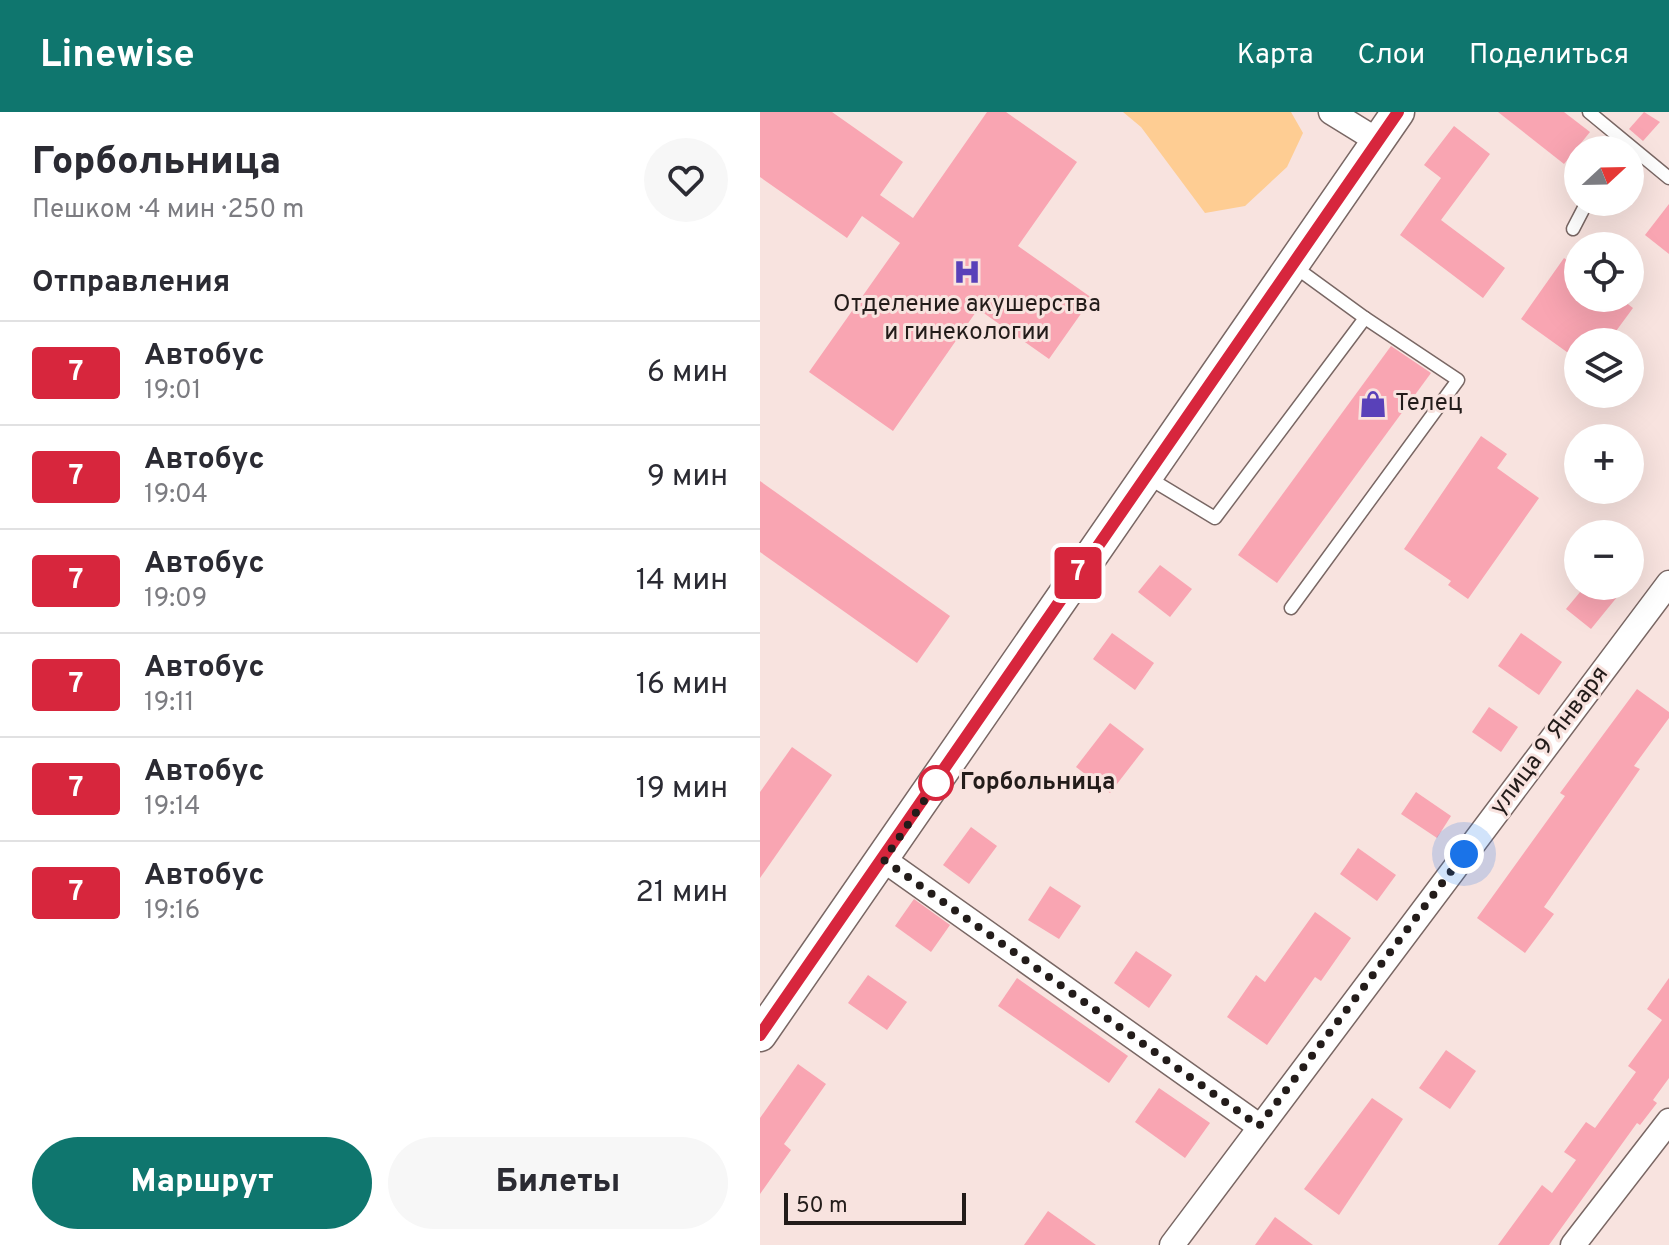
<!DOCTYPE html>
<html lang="ru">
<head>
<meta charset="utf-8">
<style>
	body { margin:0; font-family:Overpass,sans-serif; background:#f7f7f7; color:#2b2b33; height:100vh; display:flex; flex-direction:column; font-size:30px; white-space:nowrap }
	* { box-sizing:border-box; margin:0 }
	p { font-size:26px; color:#7c7c81 }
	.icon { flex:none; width:44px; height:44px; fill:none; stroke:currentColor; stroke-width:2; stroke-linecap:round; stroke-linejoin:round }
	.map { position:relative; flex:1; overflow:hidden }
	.panel { display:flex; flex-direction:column; background:#fff; width:760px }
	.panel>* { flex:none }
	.badge { padding:0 16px; border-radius:6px; font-size:28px; line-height:52px }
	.needle { width:52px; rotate:68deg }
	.buttons { position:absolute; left:804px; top:24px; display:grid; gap:16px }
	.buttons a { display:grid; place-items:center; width:80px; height:80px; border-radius:50%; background:#fff; box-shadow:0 8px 32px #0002; font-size:40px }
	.scale { position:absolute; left:24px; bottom:20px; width:182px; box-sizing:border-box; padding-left:8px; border:4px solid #231c1a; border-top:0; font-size:22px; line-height:28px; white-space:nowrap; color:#231c1a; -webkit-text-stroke:6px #f8e3df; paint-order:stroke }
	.you { position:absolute; width:40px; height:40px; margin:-20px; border:6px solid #fff; border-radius:50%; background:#1a73e8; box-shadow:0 0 0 12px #1a73e833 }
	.map>.badge { position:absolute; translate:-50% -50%; box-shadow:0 0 0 4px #fff }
	h2 { padding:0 32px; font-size:30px; line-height:72px }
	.round { display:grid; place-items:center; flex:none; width:84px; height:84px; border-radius:42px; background:#f7f7f7 }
	.headline { display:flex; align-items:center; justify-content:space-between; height:136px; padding:0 32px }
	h1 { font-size:38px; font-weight:800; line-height:60px }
	.action { display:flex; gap:16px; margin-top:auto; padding:16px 32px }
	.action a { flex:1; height:92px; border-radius:48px; background:#0f766e; color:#fff; font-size:32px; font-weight:800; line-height:92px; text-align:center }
	.action a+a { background:#f7f7f7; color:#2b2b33 }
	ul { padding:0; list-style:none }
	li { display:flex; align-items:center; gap:24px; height:104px; padding:0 32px; border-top:2px solid #e1e1e2 }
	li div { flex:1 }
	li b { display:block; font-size:30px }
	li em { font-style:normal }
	li .badge { min-width:88px; font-weight:700; text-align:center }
	header { display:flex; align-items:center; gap:48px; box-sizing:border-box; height:112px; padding:0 40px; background:#0f766e; color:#fff }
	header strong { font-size:38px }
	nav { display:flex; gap:44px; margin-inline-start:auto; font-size:28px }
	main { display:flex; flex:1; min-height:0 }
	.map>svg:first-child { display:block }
	.green { fill:#fecd93 }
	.building { fill:#f9a5b2 }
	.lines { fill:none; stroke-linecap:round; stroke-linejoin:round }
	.lane-casing { stroke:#796764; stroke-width:15 }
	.street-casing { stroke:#796764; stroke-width:27 }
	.secondary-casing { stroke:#796764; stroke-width:35 }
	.lane { stroke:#fff; stroke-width:12 }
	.street { stroke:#fff; stroke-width:24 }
	.secondary { stroke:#fff; stroke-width:32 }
	.line-casing { stroke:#fff; stroke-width:18 }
	.line { stroke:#d7263d; stroke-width:12 }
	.walk { stroke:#231c1a; stroke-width:8; stroke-dasharray:0 14.4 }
	.stop-dot { fill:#fff; stroke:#d7263d; stroke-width:4 }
	.labels { text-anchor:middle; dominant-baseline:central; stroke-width:6; stroke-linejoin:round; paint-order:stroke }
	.poi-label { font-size:24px; fill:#231c1a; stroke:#f8e3df }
	.street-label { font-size:24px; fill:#231c1a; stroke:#f8e3df }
	.stop-label { font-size:24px; font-weight:bold; fill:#231c1a; stroke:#f8e3df; text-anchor:start }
</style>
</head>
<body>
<header>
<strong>Linewise</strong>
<nav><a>Карта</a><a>Слои</a><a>Поделиться</a></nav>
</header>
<main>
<section class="panel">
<div class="headline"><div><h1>Горбольница</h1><p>Пешком · 4 мин · 250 m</p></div><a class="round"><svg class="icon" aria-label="heart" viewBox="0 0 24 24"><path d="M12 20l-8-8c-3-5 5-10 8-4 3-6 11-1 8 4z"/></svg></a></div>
<h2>Отправления</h2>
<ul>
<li><span class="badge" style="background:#d7263d;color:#fff">7</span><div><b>Автобус</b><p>19:01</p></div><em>6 мин</em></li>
<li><span class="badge" style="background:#d7263d;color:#fff">7</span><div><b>Автобус</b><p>19:04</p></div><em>9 мин</em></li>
<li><span class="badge" style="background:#d7263d;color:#fff">7</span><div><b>Автобус</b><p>19:09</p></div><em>14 мин</em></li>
<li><span class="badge" style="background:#d7263d;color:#fff">7</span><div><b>Автобус</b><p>19:11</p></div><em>16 мин</em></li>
<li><span class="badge" style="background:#d7263d;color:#fff">7</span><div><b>Автобус</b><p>19:14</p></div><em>19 мин</em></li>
<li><span class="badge" style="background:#d7263d;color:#fff">7</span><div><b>Автобус</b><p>19:16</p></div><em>21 мин</em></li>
</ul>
<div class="action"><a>Маршрут</a><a>Билеты</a></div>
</section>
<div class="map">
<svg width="909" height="1133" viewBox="0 0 909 1133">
	<rect width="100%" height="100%" fill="#f8e3df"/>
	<!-- green -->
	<polygon class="green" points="363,0 531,0 543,21 527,55 485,94 445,101 381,15"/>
	<!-- building -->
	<g class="building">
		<polygon points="0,0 72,0 143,50 120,83 153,106 227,0 246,0 317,50 258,134 332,186 289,247 218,197 133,319 49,260 140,131 102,104 87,126 0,65"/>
		<polygon points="738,0 804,0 830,20 804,52"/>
		<polygon points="884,0 900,10 883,29 869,17"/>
		<polygon points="694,14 730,42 681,108 745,156 723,186 640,123 681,66 664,53"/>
		<polygon points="909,92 909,142 885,123"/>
		<polygon points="804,146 818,156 818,186 860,186 873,196 848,230 818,230 818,248 761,207"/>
		<polygon points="631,234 671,261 517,471 478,443"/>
		<polygon points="721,324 747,342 737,356 779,386 708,487 688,473 691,469 644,437"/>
		<polygon points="0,369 190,504 157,551 0,440"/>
		<polygon points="400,453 432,477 410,505 378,480"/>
		<polygon points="825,474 866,474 831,517 806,497"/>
		<polygon points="352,521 394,551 375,578 333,547"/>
		<polygon points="761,521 802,550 779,583 738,554"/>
		<polygon points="877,577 909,600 909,606 874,654 880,657 784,795 794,802 765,841 717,806 805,684 800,681"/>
		<polygon points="729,595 758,615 741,640 712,620"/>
		<polygon points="350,611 384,637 350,681 316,655"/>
		<polygon points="32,635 72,663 0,766 0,680"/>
		<polygon points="656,680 691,704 677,726 641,702"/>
		<polygon points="211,715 237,734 209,772 183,753"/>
		<polygon points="598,736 636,763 617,789 580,762"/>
		<polygon points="290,774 321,794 299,827 268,808"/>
		<polygon points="154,787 190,813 171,840 135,814"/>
		<polygon points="555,800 591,826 561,869 555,865 507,933 467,905 496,863 505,870"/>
		<polygon points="376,839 412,863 389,896 354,871"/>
		<polygon points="108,863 147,890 127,918 88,891"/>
		<polygon points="257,866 368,944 349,971 238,894"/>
		<polygon points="909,866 909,966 893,988 897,991 880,1013 877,1011 789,1133 738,1133 782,1073 792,1081 816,1048 804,1040 826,1010 835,1016 876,960 868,954 902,908 887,897"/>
		<polygon points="686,938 716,959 690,997 659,976"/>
		<polygon points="38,952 66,972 24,1032 31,1038 0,1082 0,1006"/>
		<polygon points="399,976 450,1011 425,1046 375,1010"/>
		<polygon points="612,986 643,1007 579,1103 544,1077"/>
		<polygon points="288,1099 336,1133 264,1133"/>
		<polygon points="515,1105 553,1133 495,1133"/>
	</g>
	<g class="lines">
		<!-- lane casing -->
		<g class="lane-casing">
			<g id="lane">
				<polyline points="829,0 909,66"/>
				<polyline points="813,117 827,90"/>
				<polyline points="387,365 455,406 605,206 535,155"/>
				<polyline points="531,496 698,268 605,206"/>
			</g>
		</g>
		<!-- street casing -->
		<g class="street-casing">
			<g id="street">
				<polyline points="571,0 618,29"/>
				<polyline points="124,748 499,1014"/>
				<polyline points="412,1133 909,471"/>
				<polyline points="813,1133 909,1009"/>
			</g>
		</g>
		<!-- secondary casing -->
		<g class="secondary-casing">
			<polyline id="secondary" points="0,923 638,0"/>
		</g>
		<!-- lane -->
		<use href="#lane" class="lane"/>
		<!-- street -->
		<use href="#street" class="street"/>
		<!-- secondary -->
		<use href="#secondary" class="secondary"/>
	</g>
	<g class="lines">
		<!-- line casing -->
		<g class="line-casing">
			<polyline id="line" points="0,923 638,0"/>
		</g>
		<!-- line -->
		<use href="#line" class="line"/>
		<!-- walk -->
		<polyline class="walk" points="176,671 178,668 124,748 499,1014 704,742"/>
	</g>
	<!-- icons -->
	<defs>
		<g id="hospital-bare" transform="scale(2.16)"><path d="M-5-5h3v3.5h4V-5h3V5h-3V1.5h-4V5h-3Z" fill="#5941b9" stroke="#f8e3df" stroke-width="2.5" paint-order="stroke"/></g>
		<g id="shop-bare" transform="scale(2.16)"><path d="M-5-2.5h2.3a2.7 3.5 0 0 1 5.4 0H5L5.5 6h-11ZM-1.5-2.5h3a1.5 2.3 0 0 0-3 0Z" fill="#5941b9" stroke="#f8e3df" stroke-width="2.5" paint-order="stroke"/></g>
	</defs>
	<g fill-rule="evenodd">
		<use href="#hospital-bare" x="207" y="160"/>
		<use href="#shop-bare" x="613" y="292"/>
	</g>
	<!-- markers -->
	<circle class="stop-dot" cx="176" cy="671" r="16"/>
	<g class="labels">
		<!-- poi labels -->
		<g class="poi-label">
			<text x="207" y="193">Отделение акушерства<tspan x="207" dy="28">и гинекологии</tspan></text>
			<text x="635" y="292" text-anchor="start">Телец</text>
		</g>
		<!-- street labels -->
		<g class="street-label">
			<text transform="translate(790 629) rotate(-53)">улица 9 Января</text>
		</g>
		<!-- stop labels -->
		<g class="stop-label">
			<text x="200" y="671">Горбольница</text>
		</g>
	</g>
</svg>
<div class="buttons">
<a><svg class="needle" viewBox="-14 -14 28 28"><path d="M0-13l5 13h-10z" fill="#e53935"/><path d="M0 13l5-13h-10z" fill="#7c7c81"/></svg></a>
<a><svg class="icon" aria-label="locate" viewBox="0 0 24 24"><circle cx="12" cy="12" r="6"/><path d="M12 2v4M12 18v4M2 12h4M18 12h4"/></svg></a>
<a><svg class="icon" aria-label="layers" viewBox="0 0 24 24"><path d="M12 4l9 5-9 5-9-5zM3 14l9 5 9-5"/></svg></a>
<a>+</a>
<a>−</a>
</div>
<div class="scale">50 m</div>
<div class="you" style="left:704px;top:742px"></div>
<b class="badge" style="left:318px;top:461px;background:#d7263d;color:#fff">7</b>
</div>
</main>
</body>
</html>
